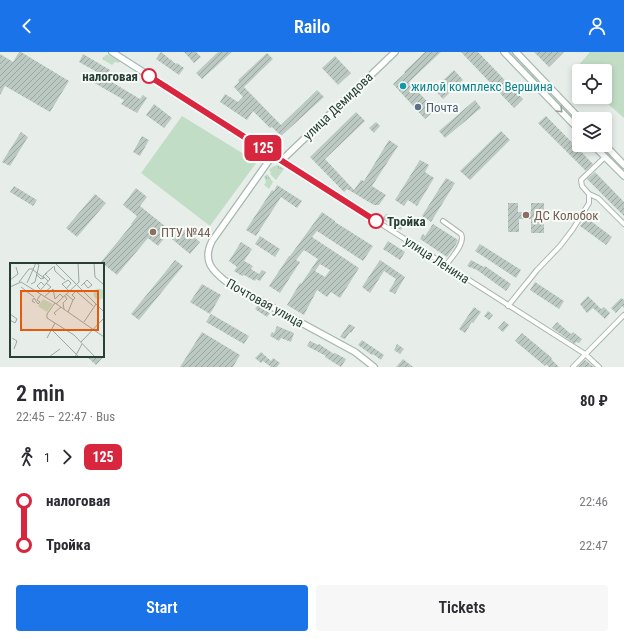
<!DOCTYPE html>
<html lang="en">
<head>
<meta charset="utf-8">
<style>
	body { margin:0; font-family:"Roboto Condensed",sans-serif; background:#f7f7f7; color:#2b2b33; height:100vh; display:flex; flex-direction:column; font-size:15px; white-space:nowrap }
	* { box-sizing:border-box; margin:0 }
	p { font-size:13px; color:#7c7c81 }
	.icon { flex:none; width:22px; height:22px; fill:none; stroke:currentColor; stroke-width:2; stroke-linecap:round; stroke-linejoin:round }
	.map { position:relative; height:315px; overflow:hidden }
	.panel { display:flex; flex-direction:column; background:#fff; flex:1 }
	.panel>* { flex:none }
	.badge { padding:0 8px; border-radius:6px; font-size:14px; line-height:26px }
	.fabs { position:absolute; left:572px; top:12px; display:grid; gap:8px }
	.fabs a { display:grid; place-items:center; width:40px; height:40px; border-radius:4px; background:#fff; box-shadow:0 2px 6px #0003; font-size:20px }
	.map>.badge { position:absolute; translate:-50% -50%; box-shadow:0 0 0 2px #fff }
	.legs { display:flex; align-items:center; gap:6px; height:44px; padding:0 16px; font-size:13px }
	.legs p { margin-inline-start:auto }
	.headline { display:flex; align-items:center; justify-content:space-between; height:68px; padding:0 16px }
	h1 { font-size:22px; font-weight:600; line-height:30px }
	.button { display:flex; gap:8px; margin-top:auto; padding:8px 16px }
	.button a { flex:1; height:46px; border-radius:4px; background:#1a73e8; color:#fff; font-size:16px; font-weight:600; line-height:46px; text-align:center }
	.button a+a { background:#f7f7f7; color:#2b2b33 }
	ul { padding:0 16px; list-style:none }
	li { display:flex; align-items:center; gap:14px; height:44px; font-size:15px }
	li i { display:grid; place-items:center; width:6px; height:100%; margin:0 5px; background:currentColor }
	li i::after { content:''; width:10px; height:10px; margin:-5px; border:3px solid; border-radius:50%; background:#fff }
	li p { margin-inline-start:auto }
	li:first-child i { background:linear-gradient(#0000 50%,currentColor 0) }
	li:last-child i { background:linear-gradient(currentColor 50%,#0000 0) }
	header { display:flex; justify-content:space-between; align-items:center; height:52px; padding:0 16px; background:#1a73e8; color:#fff; font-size:18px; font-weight:600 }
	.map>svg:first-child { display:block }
	.grass { fill:url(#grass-tufts) }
	.park { fill:#c2ddc5 }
	.building { fill:url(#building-hatch); fill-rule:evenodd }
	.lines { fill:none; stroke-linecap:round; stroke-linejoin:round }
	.street-casing { stroke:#aab6b0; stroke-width:6 }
	.secondary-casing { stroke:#a6b9b0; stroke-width:8 }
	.street { stroke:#fff; stroke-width:4 }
	.secondary { stroke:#fff; stroke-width:5.5 }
	.oneway { stroke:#939f9a }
	.line-1-casing { stroke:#fff; stroke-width:9 }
	.line-1 { stroke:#d7263d; stroke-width:6 }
	.stop-1-dot { fill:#fff; stroke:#d7263d; stroke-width:2 }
	.culture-dot { fill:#0f9aa8; stroke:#f7fbf8; stroke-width:1.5 }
	.service-dot { fill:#5c6f8a; stroke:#f7fbf8; stroke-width:1.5 }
	.education-dot { fill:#8d6e63; stroke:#f7fbf8; stroke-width:1.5 }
	.labels { text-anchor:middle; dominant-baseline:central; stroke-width:4; stroke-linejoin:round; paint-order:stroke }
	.stop-label { font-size:13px; font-weight:bold; fill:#273f35; stroke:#f7fbf8; text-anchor:end }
	.culture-label { font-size:13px; fill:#0d838f; stroke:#f7fbf8; text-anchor:start }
	.street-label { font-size:13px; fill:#273f35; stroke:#f7fbf8 }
	.service-label { font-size:13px; fill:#4e5e75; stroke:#f7fbf8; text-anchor:start }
	.education-label { font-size:13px; fill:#785e54; stroke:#f7fbf8; text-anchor:start }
	.inset-road { fill:none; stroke:#9aa8a2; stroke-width:1 }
	.view { fill:#e8590c; fill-opacity:0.15; stroke:#e8590c; stroke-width:2 }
	.inset-edge { fill:none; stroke:#273f35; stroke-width:2 }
</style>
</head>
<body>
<header><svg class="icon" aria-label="back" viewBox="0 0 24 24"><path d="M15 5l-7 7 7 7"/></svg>Railo<svg class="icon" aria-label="person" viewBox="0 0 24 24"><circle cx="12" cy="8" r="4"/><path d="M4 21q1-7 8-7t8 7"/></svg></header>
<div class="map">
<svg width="624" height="315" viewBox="0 0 624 315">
	<defs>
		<pattern id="grass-tufts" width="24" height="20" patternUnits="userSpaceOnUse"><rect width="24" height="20" fill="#c2ddc5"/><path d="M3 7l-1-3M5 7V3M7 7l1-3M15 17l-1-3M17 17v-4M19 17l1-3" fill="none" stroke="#a7bfaa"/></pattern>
		<pattern id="building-hatch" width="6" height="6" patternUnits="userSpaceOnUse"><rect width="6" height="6" fill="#bcc9c2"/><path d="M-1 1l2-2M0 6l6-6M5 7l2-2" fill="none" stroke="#99a59e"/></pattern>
	</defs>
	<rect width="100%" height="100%" fill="#e7eeea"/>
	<!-- grass -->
	<g class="grass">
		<polygon points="507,0 511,0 579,71 579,75"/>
		<polygon points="106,3 109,3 120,9 119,11 115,10 112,13 102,7"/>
		<polygon points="597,93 600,93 624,118 624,121"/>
		<polygon points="278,113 284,117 276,128 270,122 271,121 269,118 272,115"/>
		<polygon points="267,122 273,130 269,137 264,133 266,130 264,125"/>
	</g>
	<!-- park -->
	<g class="park">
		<polygon points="590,0 624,0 624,66 600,45 605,45 605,19 579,19 579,27 572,21"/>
		<polygon points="182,64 257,110 210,174 141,121"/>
	</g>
	<!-- building -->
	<g class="building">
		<polygon points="19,0 21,0 69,29 50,60 5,34 0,43 0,2 13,10"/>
		<polygon points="161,0 176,12 177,11 184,16 179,23 156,7"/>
		<polygon points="184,0 196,0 201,5 194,11"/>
		<polygon points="218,0 232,0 202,27 196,21"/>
		<polygon points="425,0 441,0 409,30 435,58 425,67 393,32 405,21 404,20"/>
		<polygon points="461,0 478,0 523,47 514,56"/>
		<polygon points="534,0 564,0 549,15"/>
		<polygon points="267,1 273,7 244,35 281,73 317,38 324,45 281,84 272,75 270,76 253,59 247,68 220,50 225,42 238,50 243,45 234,35 239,30 238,28"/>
		<polygon points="83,2 110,18 105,26 140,47 143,43 147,46 137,61 121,52 124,48 91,29 97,20 79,10"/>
		<polygon points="335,4 351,21 338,33 322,16"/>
		<polygon points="454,18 463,28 443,47 434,37"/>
		<polygon points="475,48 481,56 445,86 439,79"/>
		<polygon points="154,52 172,66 164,76 146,63"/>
		<polygon points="356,60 365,69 325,107 354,138 361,128 364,129 389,88 398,94 372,134 386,143 379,153 374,153 347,137 344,140 310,105"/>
		<polygon points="546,64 593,112 586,119 538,71"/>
		<polygon points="376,70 380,74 374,81 369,76"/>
		<polygon points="501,79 510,88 470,128 460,119"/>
		<polygon points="21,80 28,85 10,114 2,110"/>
		<polygon points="142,84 149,88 140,104 133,100"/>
		<polygon points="420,108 429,113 425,120 434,126 417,154 408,148 404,154 395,148"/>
		<polygon points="595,120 624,150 624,164 587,127"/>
		<polygon points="446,126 455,131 431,170 422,164"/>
		<polygon points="277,133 302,149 297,156 281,145 256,184 246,178 272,138 274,139"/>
		<polygon points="14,134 37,148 33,154 10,140"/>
		<polygon points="136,136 147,145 140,154 176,183 182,176 200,190 190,202 167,183 158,194 148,186 117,223 101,210 132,172 131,172 137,164 123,153"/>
		<polygon points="95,142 106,151 77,185 66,176"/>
		<polygon points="508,151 518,151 518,160 531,160 531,151 544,151 544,181 531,181 531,167 519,167 519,180 508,180"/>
		<path d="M322,160L335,169V170L373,194L363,209L317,179L312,185L359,216L340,246L331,240L327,245L317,238L304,263L287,253L300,231L301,232L318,207L304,198L296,208L300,210L280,241L269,234L289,204H290ZM320,212L330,218L325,225L315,219Z"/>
		<polygon points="386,162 400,167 405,171 401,178 382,167"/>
		<polygon points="587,166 612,185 606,193 580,174"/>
		<polygon points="433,172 458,188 455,194 447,205 420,187 423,182 425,184"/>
		<polygon points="260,184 280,197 275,205 255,192"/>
		<polygon points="388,189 405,200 400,208 383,197"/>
		<polygon points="241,190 252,197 244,209 253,214 251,217 259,222 262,218 266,220 260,229 256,227 255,229 244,223 242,224 234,219 237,215 229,209"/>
		<polygon points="480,192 521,218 516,226 475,199"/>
		<polygon points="175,208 183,214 139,268 131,262"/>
		<polygon points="380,208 405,225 395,242 389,239 396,227 384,219 370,241 362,235"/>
		<polygon points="471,208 484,215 485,214 511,232 506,239 477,218 467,214"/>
		<polygon points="535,230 564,249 559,257 530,238"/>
		<polygon points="202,232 221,243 210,262 190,250"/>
		<polygon points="588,244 601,257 604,255 610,261 605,267 593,256 587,261 580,252"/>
		<polygon points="621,246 624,248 624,256 622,254 616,261 611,256"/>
		<polygon points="258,253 270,261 267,265 255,257"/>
		<polygon points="474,255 481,260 473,271 472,270 465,281 459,277"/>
		<polygon points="488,259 493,263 489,268 484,264"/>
		<polygon points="211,262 249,284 244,292 206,270"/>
		<polygon points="504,269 509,273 503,280 498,276"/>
		<polygon points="557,270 571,282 573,280 582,287 579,291 576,290 575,292 552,276"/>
		<polygon points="349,272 355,275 351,281 350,280 345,287 340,285"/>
		<polygon points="277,274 294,281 291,290 281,286 279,289 270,284 272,280 274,281"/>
		<polygon points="202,280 240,303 233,315 180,315"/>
		<polygon points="522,281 552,306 551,307 559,315 549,315 546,312 545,314 515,289"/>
		<polygon points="362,288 384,303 381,308 373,302 372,303 358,293"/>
		<polygon points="310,289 318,293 319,292 334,302 335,301 346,307 341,315 325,305 326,304 307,294"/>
		<polygon points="397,292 404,297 400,302 394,298"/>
		<polygon points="261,300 271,309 273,306 280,311 277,315 271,315 263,309 261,311 255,306"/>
		<polygon points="86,304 104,304 96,313"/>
		<polygon points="403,307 413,315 396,315"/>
		<polygon points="585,308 594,315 578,315"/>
	</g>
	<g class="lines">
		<!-- street casing -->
		<g class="street-casing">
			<g id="street">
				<polyline points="273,103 585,302 599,315"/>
				<polyline points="589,142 598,146 624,172"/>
				<path d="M443,169L461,182C466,191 451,206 446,213"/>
				<polyline points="508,254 537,218 560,194 573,177 589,151 589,142 582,134 581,128 605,105"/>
				<polyline points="573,315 624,263"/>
			</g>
		</g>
		<!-- secondary casing -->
		<g class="secondary-casing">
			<g id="secondary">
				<path d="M112,0L273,103L212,189C202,209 212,219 228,231L355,300L374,315"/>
				<polyline points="504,0 579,78"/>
				<polyline points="516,0 580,67"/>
				<polyline points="593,93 624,124"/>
				<polyline points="605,93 624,113"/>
				<polyline points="282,108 395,0"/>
			</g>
		</g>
		<!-- street -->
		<use href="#street" class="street"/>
		<!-- secondary -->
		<use href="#secondary" class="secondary"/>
	</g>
	<!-- one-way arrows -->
	<defs><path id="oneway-chevron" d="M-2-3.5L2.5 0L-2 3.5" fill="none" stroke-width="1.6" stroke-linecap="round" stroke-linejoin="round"/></defs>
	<use class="oneway" href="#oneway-chevron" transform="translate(560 58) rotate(46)"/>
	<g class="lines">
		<!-- line-1 casing -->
		<g class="line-1-casing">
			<polyline id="line-1" points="149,24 376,169"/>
		</g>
		<!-- line-1 -->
		<use href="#line-1" class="line-1"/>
	</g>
	<!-- markers -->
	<g class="stop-1-dot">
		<circle cx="149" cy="24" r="7"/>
		<circle cx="376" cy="169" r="7"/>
	</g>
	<circle class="culture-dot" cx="403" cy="34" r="4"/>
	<circle class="service-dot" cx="418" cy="55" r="4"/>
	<g class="education-dot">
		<circle cx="526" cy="163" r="4"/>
		<circle cx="153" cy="180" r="4"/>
	</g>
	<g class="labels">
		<!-- stop labels -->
		<g class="stop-label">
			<text x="138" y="24">налоговая</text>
			<text x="387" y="169" text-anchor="start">Тройка</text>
		</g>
		<!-- culture labels -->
		<g class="culture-label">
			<text x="411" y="34">жилой комплекс Вершина</text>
		</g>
		<!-- street labels -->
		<g class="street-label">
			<text transform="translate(338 54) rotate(-44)">улица Демидова</text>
			<text transform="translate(437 208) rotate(33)">улица Ленина</text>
			<text transform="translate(265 251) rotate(29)">Почтовая улица</text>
		</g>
		<!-- service labels -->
		<g class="service-label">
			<text x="426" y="55">Почта</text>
		</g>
		<!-- education labels -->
		<g class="education-label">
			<text x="534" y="163">ДС Колобок</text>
			<text x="161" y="180">ПТУ №44</text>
		</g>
	</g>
	<!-- overview -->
	<g transform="translate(10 211)">
		<rect width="94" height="94" fill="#e7eeea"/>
		<path d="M83.5 31a5.5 5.5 0 1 1 11 0a5.5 5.5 0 1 1-11 0ZM33,36L43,41L37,49L28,43Z" fill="#c2ddc5"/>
		<path class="inset-road" d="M45,0L94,49M84,0L85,14L94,22M44,3L45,8L55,17M23,7L34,15L31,16L26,11M37,10L33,13L38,18M0,17L8,11L6,4M9,19L19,6H23M17,20L26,0M21,21L25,19L29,2L26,0M71,23L77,17L82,22L78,25L74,20M0,24L11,19L45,40L37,51V55L64,72L85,94M11,24L24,34M30,26L27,23L31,19L34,22M56,26L61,20L58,17L52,21L59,28M35,29L41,24L36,20M28,30L40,16L35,11L43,4M56,31L63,37L65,35L62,32L66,28L83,43M34,34L43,26L45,36L50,31L53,34M25,40L22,38L24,35L28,41L30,39L27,37L31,31M45,40L94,74M46,41L69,19L68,0M54,46L53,40L57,36L55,33M58,49L63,37M0,51L7,56L5,60L0,57M46,52L44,50L51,44M74,59L86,41M42,67L69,94M2,75L7,78L4,86M37,75L45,60M71,79L94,55M39,94L50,86M65,94L72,81"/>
		<path class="view" d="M11,28H88V67H11Z"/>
		<rect width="94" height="94" class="inset-edge"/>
	</g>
</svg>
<div class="fabs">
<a><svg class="icon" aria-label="locate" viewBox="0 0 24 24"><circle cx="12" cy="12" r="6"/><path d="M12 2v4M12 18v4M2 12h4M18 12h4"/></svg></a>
<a><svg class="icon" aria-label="layers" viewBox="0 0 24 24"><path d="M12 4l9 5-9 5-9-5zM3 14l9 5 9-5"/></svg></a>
</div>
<b class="badge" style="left:263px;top:96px;background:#d7263d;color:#fff">125</b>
</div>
<section class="panel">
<div class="headline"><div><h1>2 min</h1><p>22:45 – 22:47 · Bus</p></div><b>80 ₽</b></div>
<div class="legs"><svg class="icon" aria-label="walk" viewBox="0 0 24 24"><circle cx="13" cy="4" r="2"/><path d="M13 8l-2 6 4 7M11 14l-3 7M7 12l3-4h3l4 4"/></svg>1<svg class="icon" aria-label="forward" viewBox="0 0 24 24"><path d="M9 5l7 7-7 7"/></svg><b class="badge" style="background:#d7263d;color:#fff">125</b></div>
<ul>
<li><i style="color:#d7263d"></i><b>налоговая</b><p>22:46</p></li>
<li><i style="color:#d7263d"></i><b>Тройка</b><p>22:47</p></li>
</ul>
<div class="button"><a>Start</a><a>Tickets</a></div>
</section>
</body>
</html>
